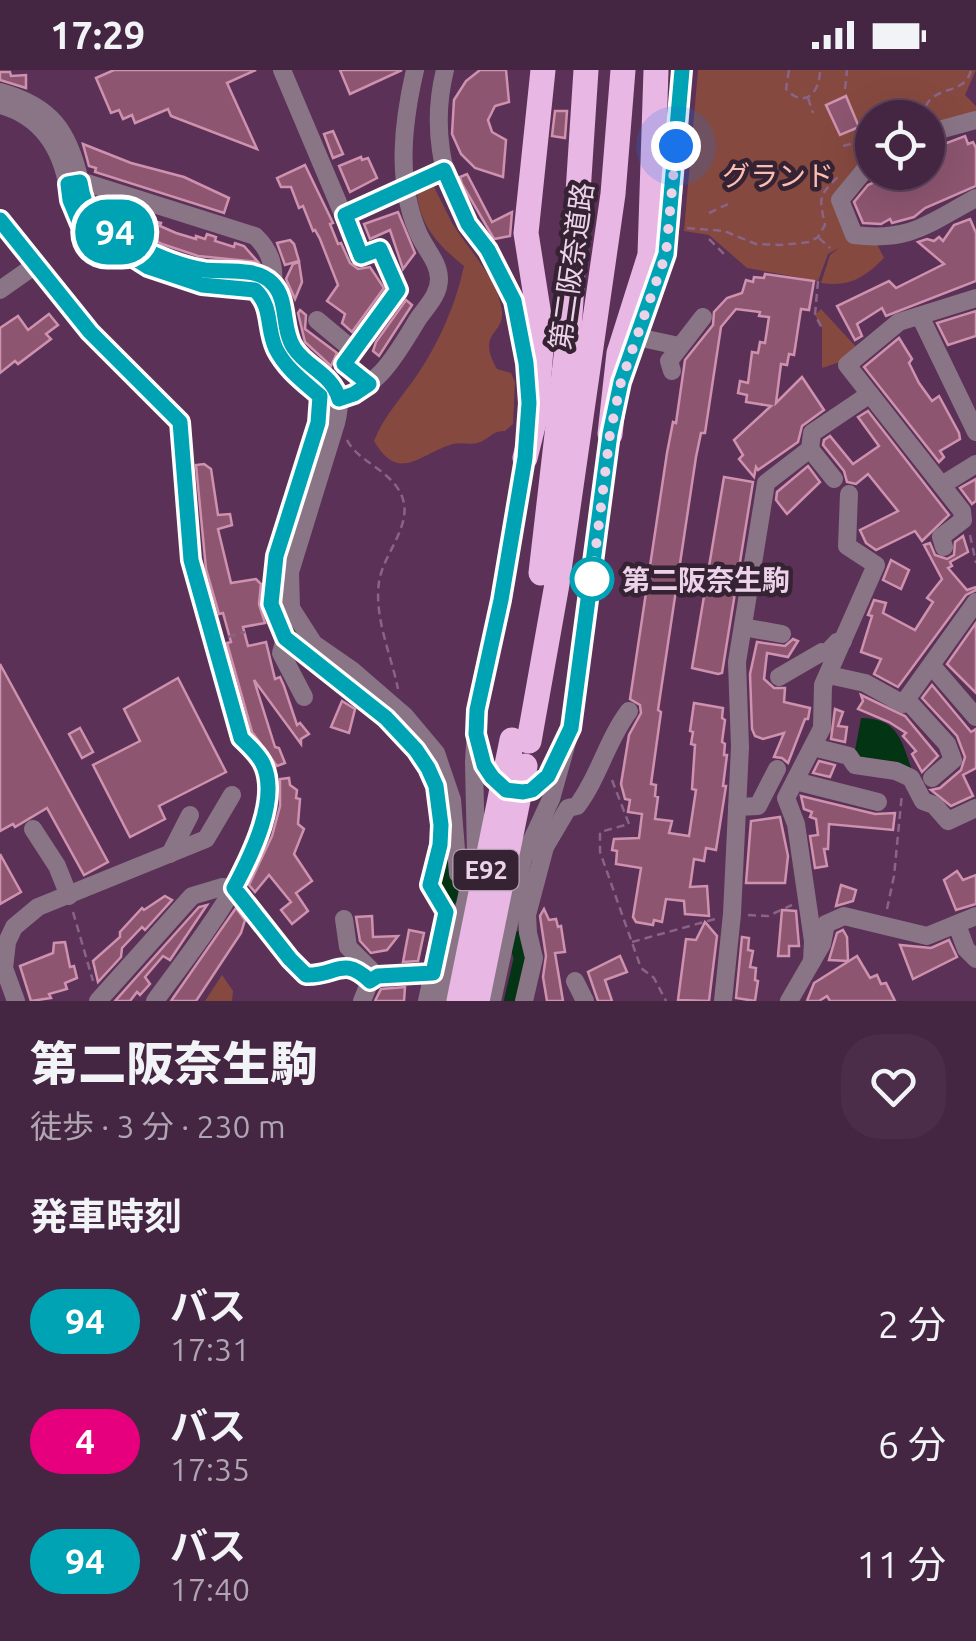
<!DOCTYPE html>
<html lang="ja">
<head>
<meta charset="utf-8">
<style>
	body { margin:0; font-family:Ubuntu,"Noto Sans JP",sans-serif; background:#4b2d49; color:#f1f3f6; height:100vh; display:flex; flex-direction:column; font-size:38px; white-space:nowrap }
	* { box-sizing:border-box; margin:0 }
	p { font-size:32px; color:#afa5b2 }
	.icon { flex:none; width:55px; height:55px; fill:none; stroke:currentColor; stroke-width:2; stroke-linecap:round; stroke-linejoin:round }
	.map { position:relative; height:931px; overflow:hidden }
	.sheet { display:flex; flex-direction:column; background:#442542; flex:1 }
	.sheet>* { flex:none }
	.badge { padding:0 20px; border-radius:32px; font-size:35px; line-height:65px }
	.fabs { position:absolute; left:855px; top:30px; display:grid; gap:20px }
	.fabs a { display:grid; place-items:center; width:90px; height:90px; border-radius:50%; background:#442542; box-shadow:0 10px 40px #0002,0 0 0 2px #5c425b; font-size:50px }
	.you { position:absolute; width:50px; height:50px; margin:-25px; border:8px solid #fff; border-radius:50%; background:#1a73e8; box-shadow:0 0 0 15px #1a73e833 }
	.map>.badge { position:absolute; translate:-50% -50%; box-shadow:0 0 0 5px #fff }
	h2 { padding:0 30px; font-size:38px; line-height:90px }
	.round { display:grid; place-items:center; flex:none; width:105px; height:105px; border-radius:40px; background:#4b2d49 }
	.head { display:flex; align-items:center; justify-content:space-between; height:170px; padding:0 30px }
	h1 { font-size:48px; font-weight:800; line-height:75px }
	ul { padding:0; list-style:none }
	li { display:flex; align-items:center; gap:30px; height:120px; padding:0 30px }
	li div { flex:1 }
	li b { display:block; font-size:38px }
	li em { font-style:normal }
	li .badge { min-width:110px; font-weight:700; text-align:center }
	.status { display:flex; justify-content:space-between; align-items:center; height:70px; padding:0 50px; background:#442542; direction:ltr }
	.status svg { height:28px; fill:currentColor }
	.map>svg:first-child { display:block }
	.green { fill:#864940 }
	.water { fill:#033414 }
	.lines { fill:none; stroke-linecap:round; stroke-linejoin:round }
	.river { stroke:#033414; stroke-width:22 }
	.building { fill:#8d5570; stroke:#cf92ae; stroke-width:2.5 }
	.path { stroke:#896486; stroke-width:2.5; stroke-dasharray:8 5; stroke-linecap:butt }
	.minor { stroke:#8a7587; stroke-width:18 }
	.highway { stroke:#e9b7e4; stroke-width:25 }
	.minor-bridge { stroke:#8a7587; stroke-width:18 }
	.highway-bridge { stroke:#e9b7e4; stroke-width:25 }
	.line-casing { stroke:#fff; stroke-width:22 }
	.line { stroke:#00a3b4; stroke-width:15 }
	.walk { stroke:#edd3ea; stroke-width:10; stroke-dasharray:0 18 }
	.stop-dot { fill:#fff; stroke:#00a3b4; stroke-width:5 }
	.labels { text-anchor:middle; dominant-baseline:central; stroke-width:9; stroke-linejoin:round; paint-order:stroke }
	.shield { fill:#352233; stroke:#b69eb3; stroke-width:2.5 }
	.shield-label { font-size:25px; font-weight:bold; fill:#edd3ea }
	.park-label { font-size:28px; fill:#fcbdb2; stroke:#352233 }
	.street-label { font-size:28px; fill:#edd3ea; stroke:#352233 }
	.stop-label { font-size:28px; font-weight:bold; fill:#edd3ea; stroke:#352233; text-anchor:start }
</style>
</head>
<body>
<div class="status"><b>17:29</b><svg viewBox="0 0 49 12"><path d="M0 12V9h3v3zM5 12V6h3v6zM10 12V3h3v9zM15 12V0h3v12zM26 1h20v11H26zM47 4h2v5h-2z"/></svg></div>
<div class="map">
<svg width="976" height="931" viewBox="0 0 976 931">
	<rect width="100%" height="100%" fill="#5b3158"/>
	<!-- green -->
	<g class="green">
		<path d="M698,0H976L965,25L976,36V45L928,58V48H872V83L832,133L876,172L884,188C864,208 850,217 821,213L830,185L839,178L828,184L818,211L747,198L709,165L684,161Z"/>
		<path d="M434,117C440,129 446,141 452,153C468,179 499,210 502,242C504,265 476,262 497,299L511,303L515,312L513,354L505,361C492,360 489,370 477,373C470,375 461,372 453,374C419,384 399,414 374,371C383,347 403,326 417,305C439,273 456,234 464,196C440,177 420,156 417,124Z"/>
		<polygon points="821,239 857,278 840,292 822,298 822,258 815,245"/>
		<polygon points="222,905 233,921 232,931 205,931"/>
	</g>
	<!-- water -->
	<path class="water" d="M861,648C899,648 902,672 913,703L854,686Z"/>
	<g class="lines">
		<!-- river -->
		<g class="river">
			<path d="M311,406C300,441 267,514 285,549C293,565 308,577 322,588"/>
			<path d="M444,782C441,799 438,811 448,825"/>
			<polyline points="515,931 525,888 520,872"/>
		</g>
	</g>
	<!-- building -->
	<g class="building">
		<polygon points="114,0 256,0 227,13 257,79 171,46 168,39 135,53 132,45 123,49 119,40 111,43 96,8"/>
		<polygon points="340,0 402,0 350,24"/>
		<polygon points="480,0 506,0 509,32 495,36 488,50 492,62 506,70 503,107 475,98 461,84 452,64 454,30 466,11"/>
		<polygon points="0,2 10,2 11,6 26,5 26,18 0,10"/>
		<polygon points="846,26 859,57 840,65 826,35"/>
		<polygon points="555,41 567,41 565,68 552,66"/>
		<polygon points="333,61 343,84 333,88 324,64"/>
		<polygon points="965,66 968,74 973,72 976,78 976,116 925,138 914,147 892,153 890,149 881,154 863,153 854,132 868,115 896,102 928,102 928,80"/>
		<polygon points="83,74 131,93 184,107 229,128 224,143 95,102 96,98 89,96"/>
		<polygon points="361,87 362,90 368,88 377,108 350,122 339,96"/>
		<polygon points="305,95 333,153 330,154 338,174 341,173 350,193 358,199 370,197 384,218 352,262 342,253 345,244 327,231 338,215 320,169 315,160 313,161 303,136 299,138 291,117 281,117 277,108"/>
		<polygon points="467,104 492,152 512,142 510,166 494,169 462,114 460,107"/>
		<polygon points="97,129 154,147 153,151 161,153 160,156 176,163 196,169 196,166 205,169 207,164 216,167 215,171 234,177 235,173 244,176 258,192 198,186 162,174 117,149"/>
		<polygon points="398,142 415,183 403,199 390,160 370,169 364,154"/>
		<polygon points="970,149 976,163 976,211 886,246 882,238 857,254 862,266 855,270 837,236 889,211 896,218 944,194 918,172 927,169 934,171 939,167 943,171 954,155"/>
		<polygon points="290,170 294,174 299,191 285,195 277,173"/>
		<polygon points="299,192 302,212 295,229 286,209 293,194"/>
		<polygon points="765,204 814,211 809,240 801,239 794,285 789,284 787,295 781,294 776,333 802,307 824,340 802,356 798,372 758,400 756,397 754,407 739,389 743,385 734,370 771,336 746,332 747,325 738,323 740,311 748,313 752,282 758,283 760,272 765,273 769,247 759,246 760,242 736,239 721,257 705,363 701,363 696,387 658,640 661,642 651,714 656,715 655,726 658,727 655,749 672,751 669,763 689,766 696,720 692,719 695,675 691,674 693,662 690,661 694,633 723,638 722,648 725,650 722,672 725,674 724,685 727,685 723,716 726,716 716,780 706,778 704,791 694,789 690,817 707,816 709,846 685,844 684,831 666,829 662,852 654,850 653,855 636,852 633,847 641,798 616,794 617,781 612,780 614,769 639,768 642,744 628,742 630,730 625,729 621,714 629,665 641,643 640,635 630,629 667,383 673,352 676,353 685,290 713,255 714,242 727,228 742,223 746,210 753,212 754,207 764,208"/>
		<polygon points="406,230 412,235 379,286 373,281 376,272"/>
		<polygon points="300,240 306,245 305,259 337,283 331,296 305,272 298,243"/>
		<polygon points="976,241 976,266 948,275 937,253"/>
		<polygon points="49,244 58,255 46,264 51,269 18,294 15,291 0,303 0,258 18,246 28,260"/>
		<polygon points="899,268 912,289 909,293 919,313 932,331 939,326 959,363 960,369 940,381 944,387 939,392 864,297"/>
		<polygon points="868,341 949,445 922,471 915,461 876,480 866,473 860,460 898,441 868,404 856,414 847,412 844,401 823,375 824,370 830,366 853,394 879,376 858,347"/>
		<polygon points="204,394 211,399 218,445 230,444 232,455 218,459 231,513 256,509 261,514 259,534 265,553 243,557 248,576 266,572 275,609 280,607 284,616 297,655 300,653 309,664 301,669 301,674 254,610 275,677 279,678 285,693 277,696 252,662 227,573 231,572 223,543 219,544 206,499 196,395"/>
		<polygon points="808,396 820,412 787,444 776,430 777,422"/>
		<polygon points="724,407 753,412 722,603 718,604 692,598"/>
		<polygon points="976,409 976,431 972,434 960,418"/>
		<polygon points="963,466 968,482 950,492 952,496 948,498 967,520 976,517 976,520 966,525 898,617 874,604 881,589 861,582 872,546 868,545 874,530 886,533 883,543 915,560 933,532 927,528 942,509 924,475 930,473 935,485 947,489 954,485 955,472"/>
		<polygon points="891,490 909,500 901,519 883,510"/>
		<polygon points="976,553 976,623 947,594"/>
		<polygon points="793,569 798,571 788,587 767,583 764,609 774,618 785,618 784,632 810,638 808,649 805,649 788,693 782,688 774,687 784,663 763,669 755,666 752,659 750,604 757,572 785,576"/>
		<polygon points="0,594 108,792 84,805 47,738 15,757 13,754 0,761"/>
		<polygon points="178,608 226,702 159,736 165,749 130,767 93,695 140,671 124,639"/>
		<polygon points="932,615 971,662 976,659 976,698 963,705 973,726 951,736 931,720 940,718 961,700 965,687 957,666 922,628"/>
		<polygon points="861,625 905,646 938,686 922,702 912,684 916,681 903,666 906,663 889,652 858,639 863,631"/>
		<polygon points="342,631 355,639 349,663 331,657"/>
		<polygon points="835,639 843,642 838,656 847,657 845,672 831,669"/>
		<polygon points="80,658 93,682 82,688 69,664"/>
		<polygon points="819,691 835,695 830,707 813,703"/>
		<polygon points="289,708 290,715 297,720 296,728 300,729 298,754 304,759 294,784 312,811 296,823 308,841 292,854 281,840 291,832 269,805 255,822 249,815 272,766 280,736 280,709"/>
		<polygon points="801,726 875,744 895,743 893,760 829,754 828,779 824,779 827,796 815,798 810,766 818,765 816,749 810,747 812,742 804,739"/>
		<polygon points="780,747 788,786 785,813 746,813 751,751"/>
		<polygon points="0,784 21,822 0,834"/>
		<polygon points="957,801 963,810 976,805 976,834 956,840 944,810"/>
		<polygon points="841,815 856,820 855,824 853,831 836,836"/>
		<polygon points="165,826 172,830 145,860 142,857 122,878 121,887 98,912 93,891 120,867 120,862 142,838 144,840"/>
		<polygon points="207,835 170,890 163,886 145,907 150,914 140,925 137,922 130,931 115,931 199,837"/>
		<polygon points="236,838 245,850 241,863 196,931 171,931"/>
		<polygon points="544,839 549,850 556,849 558,857 561,856 565,882 555,883 563,931 547,931 543,907 546,886 540,846"/>
		<polygon points="782,840 796,841 799,876 789,876 789,886 778,886"/>
		<polygon points="372,846 373,867 398,866 387,880 371,883 360,871 356,847"/>
		<polygon points="705,852 717,866 709,931 678,930 686,869 696,870"/>
		<polygon points="409,860 424,863 418,891 403,892"/>
		<polygon points="843,860 847,867 848,891 829,890 837,863"/>
		<polygon points="742,867 749,868 748,880 753,881 750,897 756,898 755,910 758,911 755,931 736,928"/>
		<polygon points="949,870 957,887 913,909 900,875 931,878"/>
		<polygon points="65,872 70,897 74,896 77,908 65,913 67,919 49,924 51,928 31,931 20,896 53,883 54,873"/>
		<polygon points="620,886 627,902 605,910 612,931 598,931 588,902"/>
		<polygon points="857,886 870,908 877,905 881,914 886,913 895,931 830,931 827,926 819,931 807,931 814,913"/>
		<polygon points="405,917 404,931 375,931 381,919"/>
	</g>
	<g class="lines">
		<!-- path -->
		<g class="path">
			<path d="M789,0L786,19C805,40 820,22 820,0"/>
			<polyline points="845,19 847,0"/>
			<polyline points="808,28 813,43"/>
			<polyline points="900,42 904,41"/>
			<path d="M920,48C924,42 925,36 929,31C942,16 966,23 971,0"/>
			<polyline points="843,76 851,74"/>
			<polyline points="709,143 728,134"/>
			<path d="M687,158L724,161L756,174L781,175L810,172L818,167L825,155C819,126 818,126 840,105"/>
			<polyline points="819,168 830,178"/>
			<polyline points="709,169 725,185"/>
			<polyline points="818,211 815,245 822,258"/>
			<path d="M347,370C358,392 389,399 401,424C415,454 383,483 379,512C374,548 391,584 398,619"/>
			<polyline points="970,465 976,493"/>
			<polyline points="228,567 245,562"/>
			<polyline points="612,710 629,754 600,762 600,782 641,898 654,908 666,931"/>
			<polyline points="887,839 894,806 902,723"/>
			<polyline points="73,842 93,911"/>
			<polyline points="748,845 768,846 792,835"/>
			<polyline points="632,872 715,849"/>
		</g>
		<!-- minor -->
		<g class="minor">
			<polyline points="282,0 361,187 380,179 398,220 344,294 369,314"/>
			<path d="M445,0C432,52 439,109 469,155C485,179 500,201 512,228C525,256 526,289 528,319"/>
			<path d="M0,22C51,36 69,61 80,112C83,127 86,142 99,152C126,173 162,190 195,198C218,203 249,196 269,211C292,228 280,266 300,287C325,311 347,310 336,353L290,502L291,538L314,574L353,601L405,646L436,683L452,730L458,804"/>
			<path d="M0,35C41,46 61,77 68,118C70,130 72,143 80,153C97,176 174,211 202,215C218,217 241,212 255,220C276,230 268,264 278,282C288,300 305,313 319,326L318,353L276,486L271,534L285,569L386,648L416,680L428,697L436,716L441,755L440,775L431,815L446,842L427,931"/>
			<polyline points="928,63 976,50"/>
			<path d="M872,91L840,130L854,165C911,172 929,153 976,128"/>
			<path d="M72,113H87L255,166C269,179 275,194 273,213"/>
			<path d="M0,150L89,262L180,352L191,490L241,668C252,680 264,690 267,706C280,774 193,878 155,931"/>
			<polyline points="0,220 34,196"/>
			<polyline points="920,246 976,362"/>
			<polyline points="317,250 354,281"/>
			<polyline points="637,267 679,276"/>
			<polyline points="628,292 665,184 671,153 682,0"/>
			<polyline points="672,301 669,291 703,247"/>
			<path d="M339,329C380,317 397,283 418,249C427,236 439,225 439,209C439,191 423,177 417,160C396,109 403,52 415,0"/>
			<polyline points="810,379 834,409"/>
			<polyline points="942,415 976,394"/>
			<polyline points="944,477 941,467 963,450 962,441 847,295 899,252 976,228"/>
			<polyline points="743,557 782,564"/>
			<polyline points="285,569 281,583 304,627"/>
			<polyline points="932,596 976,647"/>
			<polyline points="829,605 865,613 903,634 976,532"/>
			<polyline points="779,607 822,582 826,584 837,572 843,571"/>
			<polyline points="907,630 947,674 953,690 932,708"/>
			<polyline points="479,676 484,695 507,720 532,720 548,706 556,690"/>
			<polyline points="813,677 849,686 855,695 896,701 911,708 923,731 934,735 948,751 976,738"/>
			<polyline points="795,711 878,732"/>
			<polyline points="737,737 758,736 777,699"/>
			<polyline points="33,759 57,796 69,826"/>
			<polyline points="170,784 190,745"/>
			<polyline points="344,849 348,877 374,903"/>
			<polyline points="957,855 966,879 976,889"/>
			<polyline points="812,891 813,871 796,754 786,728 822,658 823,615 876,495 847,476 849,424"/>
			<polyline points="575,911 585,931"/>
			<polyline points="16,931 4,898 7,872 14,857 38,837 206,769 232,725"/>
			<polyline points="98,931 192,826 222,817 234,818 239,822 301,902 314,906 350,897 370,911"/>
			<polyline points="362,931 370,911 377,906 433,903"/>
			<polyline points="444,931 476,784 474,692 477,640 501,530 526,380"/>
			<polyline points="492,931 523,789 551,729 571,658 612,356"/>
			<path d="M524,931L534,888L528,863L527,845L545,777L568,738L577,736C599,707 607,670 629,641"/>
			<polyline points="723,931 732,844 740,677 737,592 766,413 810,379 812,363 870,324"/>
			<polyline points="789,931 822,874 826,854 844,846 927,866 976,846"/>
		</g>
		<!-- highway -->
		<g class="highway">
			<polyline points="610,364 619,283 650,185 656,0"/>
			<polyline points="525,388 536,344 542,265 526,163 543,0"/>
			<polyline points="541,503 569,261 586,0"/>
			<polyline points="529,671 557,514 613,124 623,0"/>
		</g>
		<!-- minor-bridge -->
		<polyline class="minor-bridge" points="369,134 427,108"/>
		<!-- highway-bridge -->
		<g class="highway-bridge">
			<polyline points="459,931 512,670"/>
			<polyline points="477,931 525,696"/>
		</g>
	</g>
	<g class="lines">
		<!-- line casing -->
		<g class="line-casing">
			<path id="line" d="M0,150L90,262L180,352L191,490L241,668C248,675 257,683 262,692C281,727 251,786 234,818L290,889L306,905C337,906 342,885 370,911L378,906L433,903L446,842L430,815L440,775L441,755L436,716L428,698L416,680L386,648L285,568L271,534L276,486L318,353L320,326C304,312 286,299 276,279C266,258 273,237 255,220L202,215L148,197L80,154L70,130L68,114L80,112C82,125 85,137 94,147C113,169 176,196 205,200C225,202 257,197 272,213C289,229 281,259 294,278C307,298 332,304 339,329L354,324L369,314L344,294L398,220L380,179L361,186L345,145L444,100L468,154L488,180L514,231L526,293L529,333L525,388L501,530L477,640L476,664L484,695L492,707L506,720L523,722L532,720L548,706L571,658L610,364L621,312L666,184L682,0"/>
		</g>
		<!-- line -->
		<use href="#line" class="line"/>
		<!-- walk -->
		<polyline class="walk" points="592,509 610,364 621,312 666,184 676,76"/>
	</g>
	<!-- markers -->
	<circle class="stop-dot" cx="592" cy="509" r="20"/>
	<g class="labels">
		<!-- shield labels -->
		<rect class="shield" x="453.5" y="780" width="65" height="40" rx="8"/>
		<g class="shield-label">
			<text x="486" y="800">E92</text>
		</g>
		<!-- park labels -->
		<g class="park-label">
			<text x="778" y="105">グランド</text>
		</g>
		<!-- street labels -->
		<g class="street-label">
			<text transform="translate(571 196) rotate(-82)">第二阪奈道路</text>
		</g>
		<!-- stop labels -->
		<g class="stop-label">
			<text x="622" y="509">第二阪奈生駒</text>
		</g>
	</g>
</svg>
<div class="fabs">
<a><svg class="icon" aria-label="locate" viewBox="0 0 24 24"><circle cx="12" cy="12" r="6"/><path d="M12 2v4M12 18v4M2 12h4M18 12h4"/></svg></a>
</div>
<div class="you" style="left:676px;top:76px"></div>
<b class="badge" style="left:115px;top:162px;background:#00a3b4;color:#fff">94</b>
</div>
<section class="sheet">
<div class="head"><div><h1>第二阪奈生駒</h1><p>徒歩 · 3 分 · 230 m</p></div><a class="round"><svg class="icon" aria-label="heart" viewBox="0 0 24 24"><path d="M12 20l-8-8c-3-5 5-10 8-4 3-6 11-1 8 4z"/></svg></a></div>
<h2>発車時刻</h2>
<ul>
<li><span class="badge" style="background:#00a3b4;color:#fff">94</span><div><b>バス</b><p>17:31</p></div><em>2 分</em></li>
<li><span class="badge" style="background:#e6007e;color:#fff">4</span><div><b>バス</b><p>17:35</p></div><em>6 分</em></li>
<li><span class="badge" style="background:#00a3b4;color:#fff">94</span><div><b>バス</b><p>17:40</p></div><em>11 分</em></li>
</ul>
</section>
</body>
</html>
